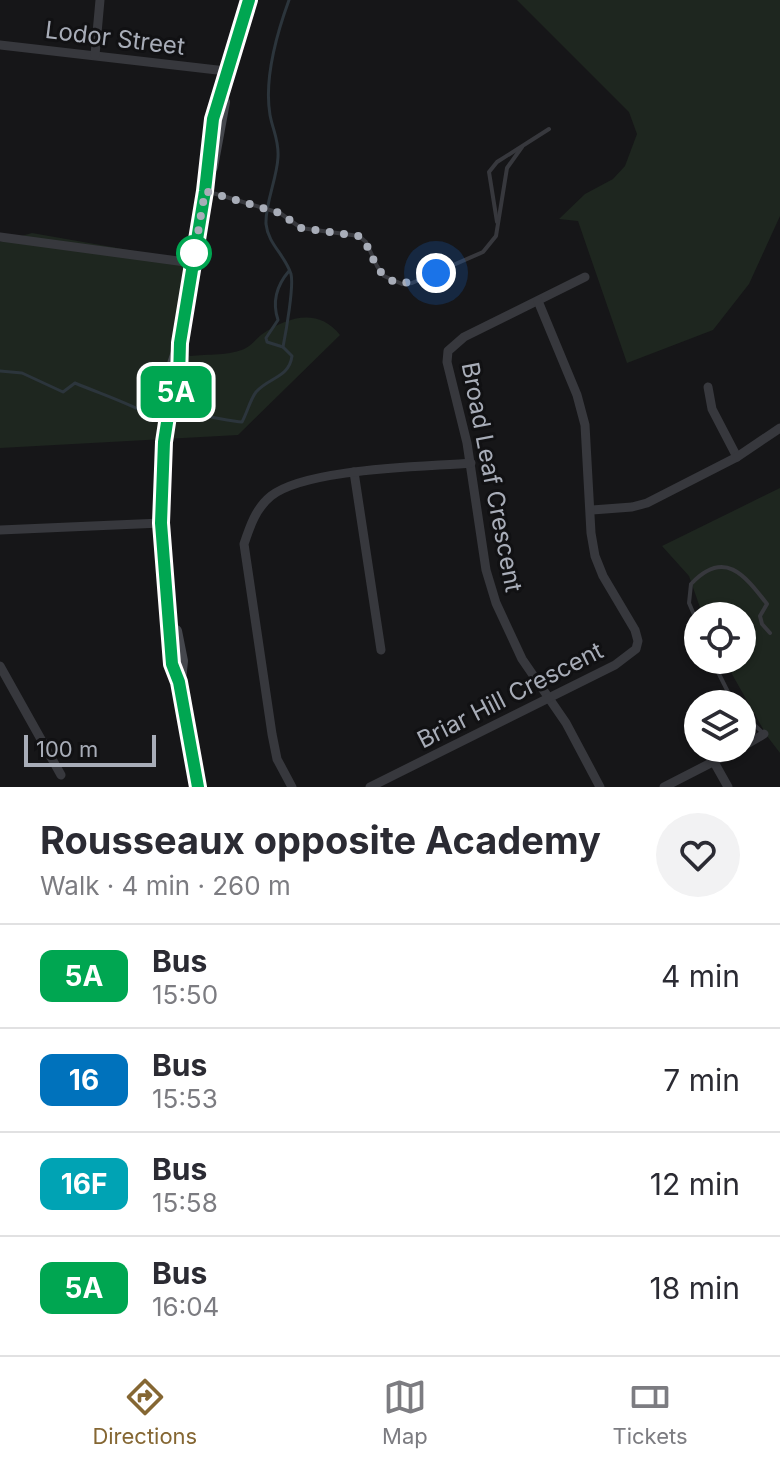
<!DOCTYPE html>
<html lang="en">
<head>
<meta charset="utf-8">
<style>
	body { margin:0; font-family:Inter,sans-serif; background:#f2f2f3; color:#2b2b33; height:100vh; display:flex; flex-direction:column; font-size:30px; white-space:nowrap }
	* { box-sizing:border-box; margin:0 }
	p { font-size:26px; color:#7c7c81 }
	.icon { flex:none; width:44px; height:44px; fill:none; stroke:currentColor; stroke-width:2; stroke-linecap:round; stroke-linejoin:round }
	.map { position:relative; height:787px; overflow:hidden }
	.drawer { display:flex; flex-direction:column; background:#fff; flex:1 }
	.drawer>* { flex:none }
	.badge { padding:0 16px; border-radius:12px; font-size:28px; line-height:52px }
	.buttons { position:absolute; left:684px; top:602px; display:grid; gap:16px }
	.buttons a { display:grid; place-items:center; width:72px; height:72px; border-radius:50%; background:#fff; box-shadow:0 2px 6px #0004; font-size:40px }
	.scale { position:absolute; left:24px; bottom:20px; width:132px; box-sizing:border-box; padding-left:8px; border:4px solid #a8adb8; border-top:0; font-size:22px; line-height:28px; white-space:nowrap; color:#a8adb8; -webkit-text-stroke:6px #111113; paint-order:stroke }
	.you { position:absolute; width:40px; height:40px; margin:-20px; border:6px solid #fff; border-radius:50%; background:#1a73e8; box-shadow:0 0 0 12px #1a73e833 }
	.map>.badge { position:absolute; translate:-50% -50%; box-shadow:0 0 0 4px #fff }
	.round { display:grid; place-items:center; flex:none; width:84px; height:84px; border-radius:42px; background:#f2f2f3 }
	.head { display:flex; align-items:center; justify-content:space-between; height:136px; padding:0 40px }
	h1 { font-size:38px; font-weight:700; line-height:60px }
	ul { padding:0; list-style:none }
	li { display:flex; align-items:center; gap:24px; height:104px; padding:0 40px; border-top:2px solid #e1e1e2 }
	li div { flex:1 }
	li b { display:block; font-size:30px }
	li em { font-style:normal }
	li .badge { min-width:88px; font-weight:700; text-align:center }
	.tab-bar { display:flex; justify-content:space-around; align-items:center; height:112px; border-top:2px solid #e1e1e2; background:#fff; font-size:22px; color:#7c7c81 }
	.tab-bar a { display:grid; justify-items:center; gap:4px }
	.tab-bar .active { color:#856733 }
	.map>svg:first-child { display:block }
	.green { fill:#1e261f }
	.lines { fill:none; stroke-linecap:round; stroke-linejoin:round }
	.stream { stroke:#2c353c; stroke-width:3 }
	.service { stroke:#37383d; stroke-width:4 }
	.minor { stroke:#37383d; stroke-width:9 }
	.secondary { stroke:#45474d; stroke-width:12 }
	.line-casing { stroke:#fff; stroke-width:18 }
	.line { stroke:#00a651; stroke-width:12 }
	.walk { stroke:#a8adb8; stroke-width:8; stroke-dasharray:0 14.4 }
	.stop-dot { fill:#fff; stroke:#00a651; stroke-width:4 }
	.labels { text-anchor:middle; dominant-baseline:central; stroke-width:6; stroke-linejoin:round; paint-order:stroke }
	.street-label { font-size:24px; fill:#a8adb8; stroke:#111113 }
</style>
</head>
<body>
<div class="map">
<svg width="780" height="787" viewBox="0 0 780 787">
	<rect width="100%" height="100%" fill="#161618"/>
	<!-- green -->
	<g class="green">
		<polygon points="517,0 780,0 780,216 749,284 713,330 627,363 578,221 559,219 585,194 613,179 625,166 637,134 629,112"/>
		<path d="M32,233L197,262L183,350L190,356C207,354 231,356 246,348C252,345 256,339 261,335C287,317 318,307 340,335L238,435L0,448V242Z"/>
		<polygon points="780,488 780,753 767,736 724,660 742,660 742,616 703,616 689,576 662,546"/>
	</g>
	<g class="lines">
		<!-- stream -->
		<g class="stream">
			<path d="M283,347L267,342L266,338L278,320C272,302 277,285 289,271"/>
			<path d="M0,371L22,373L63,392L75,383C101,394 129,403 154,417"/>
			<path d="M180,414C188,412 229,421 242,422C247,413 250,400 256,392C269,377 289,378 292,356L283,347C286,332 294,286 291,274C285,255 268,244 266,224C265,203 277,179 278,157C279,140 273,131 270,115C264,80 277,33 289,0"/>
		</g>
		<!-- service -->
		<g class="service">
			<polyline points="206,191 280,213 301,228 359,236 366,242 377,266 384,276 402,284 412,283 483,252 496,236 507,168 522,147"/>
			<polyline points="497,222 489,172 497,162 549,129"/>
			<path d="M698,624L689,603L691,584C724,549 744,574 767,604L760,616L762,624L770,633"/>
			<polyline points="712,660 734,704"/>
			<polyline points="742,713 763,733"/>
		</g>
		<!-- minor -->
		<g class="minor">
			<polyline points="0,45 226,71"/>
			<polyline points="95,55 100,0"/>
			<polyline points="0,237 193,263"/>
			<polyline points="585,277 464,337 448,351 447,362 467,443 486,570 496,603 522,659 566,723 600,787"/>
			<polyline points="708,387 712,409 737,457"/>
			<polyline points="354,472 381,650"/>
			<polyline points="592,510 632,507 647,503 737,457 780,428"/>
			<polyline points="0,530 161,523"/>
			<polyline points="0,666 61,775"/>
			<polyline points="742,747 764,734"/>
			<polyline points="714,762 728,787"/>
			<path d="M292,787L277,759L272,734L244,544C250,526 256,508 271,496C307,468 424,467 471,463"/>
			<polyline points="370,787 615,665 636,649 638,641 635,630 603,576 595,556 591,533 585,425 577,395 538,301"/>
			<polyline points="664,787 740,748"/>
		</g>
		<!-- secondary -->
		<g class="secondary">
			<polyline points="212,167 224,102"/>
			<polyline points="180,343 169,376 160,490 172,664 179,682 198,787"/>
			<polyline points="171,406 179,378 180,343 205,191 213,119 249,0"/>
			<polyline points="176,631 182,661 180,680"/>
		</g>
	</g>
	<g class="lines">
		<!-- line casing -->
		<g class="line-casing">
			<polyline id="line" points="198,787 179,682 172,664 161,523 164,442 168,416 179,378 180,343 205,191 213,119 249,0"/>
		</g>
		<!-- line -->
		<use href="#line" class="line"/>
		<!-- walk -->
		<path class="walk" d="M194,253L193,263L205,191L280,213L301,228L359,236C368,244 370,253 375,263C390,292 412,283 436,273"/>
	</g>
	<!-- markers -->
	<circle class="stop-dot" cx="194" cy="253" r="16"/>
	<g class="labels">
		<!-- street labels -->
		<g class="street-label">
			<text transform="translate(115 38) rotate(7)">Lodor Street</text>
			<text transform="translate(492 477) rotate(79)">Broad Leaf Crescent</text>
			<text transform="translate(510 695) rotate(-27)">Briar Hill Crescent</text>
		</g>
	</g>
</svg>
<div class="buttons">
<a><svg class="icon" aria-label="locate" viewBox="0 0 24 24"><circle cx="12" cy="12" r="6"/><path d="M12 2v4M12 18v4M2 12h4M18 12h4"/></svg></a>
<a><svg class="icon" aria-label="layers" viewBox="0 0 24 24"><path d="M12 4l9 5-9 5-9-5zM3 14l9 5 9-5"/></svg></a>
</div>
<div class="scale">100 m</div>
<div class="you" style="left:436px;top:273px"></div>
<b class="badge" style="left:176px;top:392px;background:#00a651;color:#fff">5A</b>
</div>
<section class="drawer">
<div class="head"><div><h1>Rousseaux opposite Academy</h1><p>Walk · 4 min · 260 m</p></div><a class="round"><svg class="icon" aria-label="heart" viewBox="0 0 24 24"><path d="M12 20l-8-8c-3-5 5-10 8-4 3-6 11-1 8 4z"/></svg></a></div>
<ul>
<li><span class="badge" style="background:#00a651;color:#fff">5A</span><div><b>Bus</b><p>15:50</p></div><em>4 min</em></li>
<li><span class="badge" style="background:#0072bc;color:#fff">16</span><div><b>Bus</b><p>15:53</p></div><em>7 min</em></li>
<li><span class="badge" style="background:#00a3b4;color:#fff">16F</span><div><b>Bus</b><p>15:58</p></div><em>12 min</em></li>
<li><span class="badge" style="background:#00a651;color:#fff">5A</span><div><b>Bus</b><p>16:04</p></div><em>18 min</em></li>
</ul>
</section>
<nav class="tab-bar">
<a class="active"><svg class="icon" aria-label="directions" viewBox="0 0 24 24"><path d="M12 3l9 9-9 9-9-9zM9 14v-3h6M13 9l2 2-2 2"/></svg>Directions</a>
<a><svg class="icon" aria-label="map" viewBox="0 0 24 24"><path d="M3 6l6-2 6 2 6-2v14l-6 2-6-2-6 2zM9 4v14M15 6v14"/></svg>Map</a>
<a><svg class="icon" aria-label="tickets" viewBox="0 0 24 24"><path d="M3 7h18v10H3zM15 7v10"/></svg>Tickets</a>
</nav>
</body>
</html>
